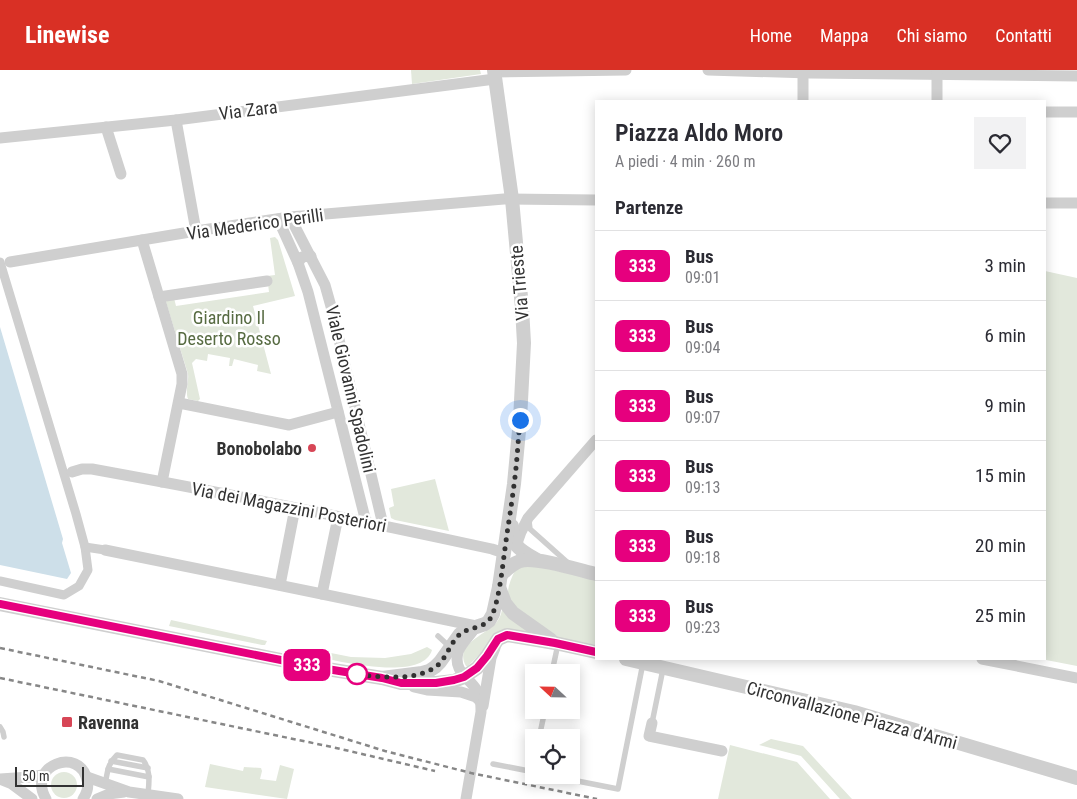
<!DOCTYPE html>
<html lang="it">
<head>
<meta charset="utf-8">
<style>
	body { margin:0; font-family:"Roboto Condensed",sans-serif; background:#f2f2f3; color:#2b2b33; height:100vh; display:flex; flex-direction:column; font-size:19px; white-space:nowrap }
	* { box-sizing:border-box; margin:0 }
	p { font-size:16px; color:#7c7c81 }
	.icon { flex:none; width:28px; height:28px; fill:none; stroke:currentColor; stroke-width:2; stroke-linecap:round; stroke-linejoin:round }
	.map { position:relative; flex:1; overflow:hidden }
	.details { position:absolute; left:595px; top:30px; width:451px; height:560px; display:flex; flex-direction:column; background:#fff; border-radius:0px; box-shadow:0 2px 12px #0003 }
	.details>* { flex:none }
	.badge { padding:0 10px; border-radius:8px; font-size:18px; line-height:32px }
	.needle { width:32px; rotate:292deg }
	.buttons { position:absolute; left:525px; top:594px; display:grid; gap:10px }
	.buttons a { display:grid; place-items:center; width:55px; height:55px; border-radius:0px; background:#fff; box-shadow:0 2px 12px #0003; font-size:25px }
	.scale { position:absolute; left:15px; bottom:12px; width:69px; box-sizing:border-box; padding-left:5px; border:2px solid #323232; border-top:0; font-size:14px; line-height:18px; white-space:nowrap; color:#323232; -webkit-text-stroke:4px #fff; paint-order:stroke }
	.you { position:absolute; width:25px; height:25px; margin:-12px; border:4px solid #fff; border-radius:50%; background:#1a73e8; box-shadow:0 0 0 8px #1a73e833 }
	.map>.badge { position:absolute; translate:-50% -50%; box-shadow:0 0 0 2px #fff }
	h2 { padding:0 20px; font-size:19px; line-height:45px }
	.round { display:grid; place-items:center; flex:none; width:52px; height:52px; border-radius:0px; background:#f2f2f3 }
	.summary { display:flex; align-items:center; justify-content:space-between; height:85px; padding:0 20px }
	h1 { font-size:24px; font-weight:600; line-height:38px }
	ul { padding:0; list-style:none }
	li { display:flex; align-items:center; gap:15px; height:70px; padding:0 20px; border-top:1px solid #e1e1e2 }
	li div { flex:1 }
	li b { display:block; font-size:19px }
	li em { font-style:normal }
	li .badge { min-width:55px; font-weight:700; text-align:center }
	header { display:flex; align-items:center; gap:30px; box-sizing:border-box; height:70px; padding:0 25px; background:#d93025; color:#fff }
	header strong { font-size:24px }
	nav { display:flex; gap:28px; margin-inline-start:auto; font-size:18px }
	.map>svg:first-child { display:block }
	.green { fill:#e2e8dc }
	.water { fill:#cddfe9 }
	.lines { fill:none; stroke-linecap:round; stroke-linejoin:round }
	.service { stroke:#cfcfcf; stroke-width:5.5 }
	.pedestrian { stroke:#cfcfcf; stroke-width:9 }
	.minor { stroke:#cfcfcf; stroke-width:11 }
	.tertiary { stroke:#cfcfcf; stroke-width:14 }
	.rail { stroke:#878787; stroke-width:2.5; stroke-dasharray:5 4; stroke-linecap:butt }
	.line-casing { stroke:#fff; stroke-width:11 }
	.line { stroke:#e6007e; stroke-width:8 }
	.walk { stroke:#323232; stroke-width:5; stroke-dasharray:0 9 }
	.poi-dot { fill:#d74656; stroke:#fff; stroke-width:2 }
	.stop-dot { fill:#fff; stroke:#e6007e; stroke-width:2.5 }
	.labels { text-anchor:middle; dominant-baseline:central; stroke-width:5; stroke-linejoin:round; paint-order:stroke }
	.street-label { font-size:18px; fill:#323232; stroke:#fff }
	.park-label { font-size:18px; fill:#576b42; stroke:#fff }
	.poi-label { font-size:18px; font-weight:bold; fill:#323232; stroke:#fff; text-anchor:end }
</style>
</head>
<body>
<header>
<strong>Linewise</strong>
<nav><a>Home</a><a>Mappa</a><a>Chi siamo</a><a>Contatti</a></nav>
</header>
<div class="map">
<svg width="1077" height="729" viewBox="0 0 1077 729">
	<rect width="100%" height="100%" fill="#fff"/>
	<!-- green -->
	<g class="green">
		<polygon points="411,0 480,0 481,4 412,14"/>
		<path d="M275,167L278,170L295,226L253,236L271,304L257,301L258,295L234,289L232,296H229L230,288L208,284L207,291L196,289L192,293L200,329L198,331L188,329C185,321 189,312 188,304L166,232L167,229L174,228L176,236L269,222L267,206L275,205L270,168Z"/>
		<polygon points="1045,201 1077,208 1077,596 1041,589 1045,589"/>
		<polygon points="435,409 449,461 395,450 391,448 389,438 394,436 391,419"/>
		<path d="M528,494L596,510V575L555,567L542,559L508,530C507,518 510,510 516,499Z"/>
		<path d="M502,540L530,561L481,583L468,596H466C454,575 483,566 495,554C499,550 501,545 502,540Z"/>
		<polygon points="171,550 267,571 265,575 262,575 169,556"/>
		<path d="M427,577L432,580C422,614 329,589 305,584L306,578L351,587L385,588L411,584Z"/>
		<polygon points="771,669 803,676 852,729 840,729 801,686 759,675"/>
		<polygon points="730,675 797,692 830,729 718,729"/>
		<polygon points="210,694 243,701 244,697 261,698 262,701 260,709 276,711 280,695 294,699 287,729 205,717"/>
		<circle cx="64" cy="715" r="13"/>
	</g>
	<!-- water -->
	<polygon class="water" points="0,257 63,469 62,473 71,503 67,509 0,495"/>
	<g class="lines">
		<!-- service -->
		<g class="service">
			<polyline points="529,451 530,459 567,492"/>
			<polyline points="438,566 451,578"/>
			<polyline points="552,602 558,574"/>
			<polyline points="652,653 663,599"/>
			<polyline points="0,657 3,662 4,667"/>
			<polyline points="539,668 545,640"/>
			<polyline points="111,691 148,698"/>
			<polyline points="493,694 534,702"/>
			<polyline points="108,699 149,707"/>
			<polyline points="547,705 618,719 643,593"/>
			<path d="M105,714C108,701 107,695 117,685L143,690C151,700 149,713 148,724"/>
		</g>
		<!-- pedestrian -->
		<g class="pedestrian">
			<polyline points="0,192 76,444 85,477 88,500 79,516 64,525 0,511"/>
			<polyline points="85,477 105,480"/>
		</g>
		<!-- minor -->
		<g class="minor">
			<polyline points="708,0 810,3 1077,6"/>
			<polyline points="494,2 626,0"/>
			<polyline points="803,31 803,0"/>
			<polyline points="937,31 937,4"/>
			<polyline points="1045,42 1077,42"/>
			<polyline points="176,50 196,161"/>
			<polyline points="106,57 121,104"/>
			<polyline points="0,68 176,50 495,9"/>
			<polyline points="1045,133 1077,133"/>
			<polyline points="290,147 325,215 332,240 383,455"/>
			<polyline points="278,149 298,193"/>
			<polyline points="142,170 182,304 182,314 162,412"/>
			<polyline points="311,186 302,187 298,193 308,222 366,452"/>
			<polyline points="10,192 196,161 290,147 504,129 596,130"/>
			<polyline points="159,227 267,211"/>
			<polyline points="179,333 289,355 338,342"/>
			<path d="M72,402L82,399H92C225,423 359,450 492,479L504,483"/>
			<polyline points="516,476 521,462 528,448 596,370"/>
			<path d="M105,480L322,524L476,556C471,565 461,573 458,582C453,601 468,607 476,619C481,627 481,634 481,642L466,729"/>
			<polyline points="280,515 295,438"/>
			<polyline points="322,524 338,447"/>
			<polyline points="982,589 1077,608"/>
			<polyline points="414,617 427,620 461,622 476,627 481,632"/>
			<polyline points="483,636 491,588 495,578"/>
			<polyline points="652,653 649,666 722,681"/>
			<polyline points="87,707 129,722 178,729"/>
			<polyline points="0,709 30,707 43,705"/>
			<polyline points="2,710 12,714 32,729"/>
			<path d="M46,729C26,695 80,676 87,710C89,717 87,723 83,729"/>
			<polyline points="97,729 109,724 124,722"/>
		</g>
		<!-- tertiary -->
		<g class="tertiary">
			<path d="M512,456C512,477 520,480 537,490"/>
			<path d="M501,505C507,499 512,494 520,491C535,486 579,500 596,504"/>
			<polyline points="499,517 505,533 513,543 551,570"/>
			<polyline points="0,534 321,598 382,608 401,613 436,613 454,611 464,607 477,598 487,586 498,569 507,565 555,573 596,582"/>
			<polyline points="626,589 854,642 1077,708"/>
			<polyline points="382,608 422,603 429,601 435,597 440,592 460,564 467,560 485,554 489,551 493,544 499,517 514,414 520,350 524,273 522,238 512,129 494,0"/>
		</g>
		<!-- rail -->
		<g class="rail">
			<polyline points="0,578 159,611 385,681 471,703 597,729"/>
			<polyline points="0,608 332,677 435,701"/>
		</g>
	</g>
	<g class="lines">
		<!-- line casing -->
		<g class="line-casing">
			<polyline id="line" points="0,534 321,598 382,608 401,613 436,613 454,610 464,607 477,598 487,586 498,569 507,565 555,573 596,582"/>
		</g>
		<!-- line -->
		<use href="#line" class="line"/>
		<!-- walk -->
		<path class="walk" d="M357,604H354C378,607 422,613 441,592C448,583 452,571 460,564C469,557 484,558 490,549C498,537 502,501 504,486C507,462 511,439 514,415C517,393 518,372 520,350"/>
	</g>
	<!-- markers -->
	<g class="poi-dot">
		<circle cx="312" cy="378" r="5"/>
		<rect x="61" y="646" width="12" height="12" rx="2.5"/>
	</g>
	<circle class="stop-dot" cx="357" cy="604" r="10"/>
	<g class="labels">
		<!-- street labels -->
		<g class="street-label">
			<text transform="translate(248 40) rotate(-7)">Via Zara</text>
			<text transform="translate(255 154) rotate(-8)">Via Mederico Perilli</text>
			<text transform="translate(519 213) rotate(-95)">Via Trieste</text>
			<text transform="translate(351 319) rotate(77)">Viale Giovanni Spadolini</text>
			<text transform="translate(289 437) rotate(11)">Via dei Magazzini Posteriori</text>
			<text transform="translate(852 645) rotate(15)">Circonvallazione Piazza d'Armi</text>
		</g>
		<!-- park labels -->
		<g class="park-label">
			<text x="229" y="247">Giardino Il<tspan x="229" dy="21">Deserto Rosso</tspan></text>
		</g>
		<!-- poi labels -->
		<g class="poi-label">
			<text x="302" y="378">Bonobolabo</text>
			<text x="78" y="652" text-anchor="start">Ravenna</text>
		</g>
	</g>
</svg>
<div class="buttons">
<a><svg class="needle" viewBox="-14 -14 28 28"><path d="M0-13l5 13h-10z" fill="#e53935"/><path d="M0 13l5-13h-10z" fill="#7c7c81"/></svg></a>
<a><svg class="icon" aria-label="locate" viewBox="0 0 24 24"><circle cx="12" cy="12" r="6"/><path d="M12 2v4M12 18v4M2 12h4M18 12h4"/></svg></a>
</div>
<div class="scale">50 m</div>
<div class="you" style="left:520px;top:350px"></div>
<b class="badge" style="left:307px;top:595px;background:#e6007e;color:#fff">333</b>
<section class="details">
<div class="summary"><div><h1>Piazza Aldo Moro</h1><p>A piedi · 4 min · 260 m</p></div><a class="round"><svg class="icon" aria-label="heart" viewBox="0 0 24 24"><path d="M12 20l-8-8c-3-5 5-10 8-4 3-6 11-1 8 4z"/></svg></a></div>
<h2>Partenze</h2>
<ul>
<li><span class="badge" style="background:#e6007e;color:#fff">333</span><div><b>Bus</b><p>09:01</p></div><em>3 min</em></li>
<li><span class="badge" style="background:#e6007e;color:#fff">333</span><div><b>Bus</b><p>09:04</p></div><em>6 min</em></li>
<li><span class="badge" style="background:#e6007e;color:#fff">333</span><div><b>Bus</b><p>09:07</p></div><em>9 min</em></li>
<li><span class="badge" style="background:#e6007e;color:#fff">333</span><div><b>Bus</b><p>09:13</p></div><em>15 min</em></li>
<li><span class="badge" style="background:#e6007e;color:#fff">333</span><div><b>Bus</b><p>09:18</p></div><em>20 min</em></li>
<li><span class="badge" style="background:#e6007e;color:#fff">333</span><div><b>Bus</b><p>09:23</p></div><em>25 min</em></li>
</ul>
</section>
</div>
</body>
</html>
